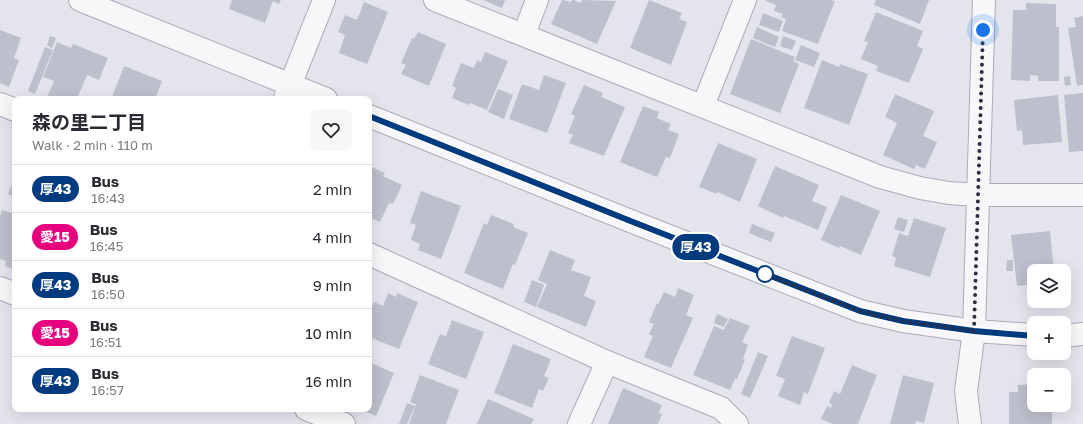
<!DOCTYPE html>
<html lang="en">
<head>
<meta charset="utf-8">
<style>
	body { margin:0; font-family:"Golos Text","Noto Sans JP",sans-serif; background:#f7f7f7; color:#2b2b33; height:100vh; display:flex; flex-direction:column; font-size:15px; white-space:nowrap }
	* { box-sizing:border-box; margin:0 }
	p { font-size:13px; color:#7c7c81 }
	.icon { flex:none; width:22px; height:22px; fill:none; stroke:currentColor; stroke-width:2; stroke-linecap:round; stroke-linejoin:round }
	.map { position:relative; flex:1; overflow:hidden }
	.details { position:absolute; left:12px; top:96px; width:360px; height:316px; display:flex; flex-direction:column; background:#fff; border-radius:8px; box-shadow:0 4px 16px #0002 }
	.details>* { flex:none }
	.badge { padding:0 8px; border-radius:13px; font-size:14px; line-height:26px }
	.fabs { position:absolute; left:1027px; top:264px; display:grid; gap:8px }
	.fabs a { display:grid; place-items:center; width:44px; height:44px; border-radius:8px; background:#fff; box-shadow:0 4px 16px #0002; font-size:20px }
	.you { position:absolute; width:20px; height:20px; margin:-10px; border:3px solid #fff; border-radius:50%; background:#1a73e8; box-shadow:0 0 0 6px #1a73e833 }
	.map>.badge { position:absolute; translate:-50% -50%; box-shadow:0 0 0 2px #fff }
	.round { display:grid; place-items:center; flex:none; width:42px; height:42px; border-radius:8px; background:#f7f7f7 }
	.headline { display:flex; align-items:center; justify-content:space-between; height:68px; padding:0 20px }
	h1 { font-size:19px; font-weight:700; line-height:30px }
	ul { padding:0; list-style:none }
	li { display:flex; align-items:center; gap:12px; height:48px; padding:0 20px; border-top:1px solid #e1e1e2 }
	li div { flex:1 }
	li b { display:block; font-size:15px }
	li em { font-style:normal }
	li .badge { min-width:44px; font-weight:700; text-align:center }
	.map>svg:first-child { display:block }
	.building { fill:#bdc0cc }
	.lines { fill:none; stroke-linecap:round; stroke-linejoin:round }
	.minor-casing { stroke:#a9abb7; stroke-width:24 }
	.minor { stroke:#f7f7fa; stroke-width:22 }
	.line-casing { stroke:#fff; stroke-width:9 }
	.line { stroke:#003b80; stroke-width:6 }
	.walk { stroke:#2b2f45; stroke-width:4; stroke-dasharray:0 7.2 }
	.stop-dot { fill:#fff; stroke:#003b80; stroke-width:2 }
</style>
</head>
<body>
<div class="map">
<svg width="1083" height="424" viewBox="0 0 1083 424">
	<rect width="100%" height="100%" fill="#e4e5ec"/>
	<!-- building -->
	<g class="building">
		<polygon points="232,0 281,0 279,4 273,1 265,23 229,9"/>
		<polygon points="483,0 505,0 502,8"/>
		<polygon points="562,0 571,2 572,0 574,0 580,3 582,0 616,1 597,44 551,24"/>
		<polygon points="649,0 682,13 679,19 687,22 671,65 630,48"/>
		<polygon points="766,0 830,0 835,1 818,44 782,31 786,19 781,17 783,14 774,11 776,5 766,1"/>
		<polygon points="876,0 929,0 920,24 874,5"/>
		<polygon points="364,2 388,12 367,64 339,53 345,35 338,32 345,15 357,20"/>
		<polygon points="1026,3 1056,4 1056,27 1059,27 1059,81 1038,81 1038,76 1030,75 1030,81 1011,80 1013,10 1026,10"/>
		<polygon points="876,12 923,31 917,46 923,49 909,83 876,71 878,66 861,59 868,42 864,41"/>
		<polygon points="763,13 783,21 779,32 759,25"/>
		<polygon points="1083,16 1083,85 1077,86 1068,28 1076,27 1074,18"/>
		<polygon points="757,27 779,37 775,47 753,38"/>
		<polygon points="0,30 21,38 14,58 19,60 9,87 0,83"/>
		<polygon points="418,32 446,44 429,86 401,74 406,65 401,63 412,38 414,39"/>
		<polygon points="50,36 56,38 52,48 47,45"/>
		<polygon points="783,36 796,41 792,50 780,46"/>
		<polygon points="751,39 795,57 793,61 799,64 780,113 730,94"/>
		<polygon points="57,42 71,48 73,44 108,58 99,80 87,75 77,99 46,99 54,81 43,77"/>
		<polygon points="801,45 820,53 814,67 795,60"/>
		<polygon points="45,47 53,50 35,94 28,91"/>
		<polygon points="485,52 508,61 487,110 470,103 469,105 452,98 456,88 452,86 461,63 474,68 477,60 481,62"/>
		<polygon points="822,60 839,67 840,64 868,74 849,125 804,108"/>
		<polygon points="124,66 162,81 155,99 116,99 112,97"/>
		<polygon points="544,75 566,83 547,133 509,119 522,84 539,90"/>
		<polygon points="1070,76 1071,85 1065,86 1064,77"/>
		<polygon points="584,85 603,93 601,97 625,107 604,156 569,143 573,135 568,133 575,116 571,114"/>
		<polygon points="498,89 513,95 504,119 488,112"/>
		<polygon points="1083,93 1083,151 1069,152 1064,95"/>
		<polygon points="895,94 934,111 923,136 937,142 925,169 916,165 914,169 883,155 897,123 885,117"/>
		<polygon points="1058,95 1062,142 1023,145 1022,130 1017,131 1014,100"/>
		<polygon points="643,106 659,112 657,118 671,124 668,130 679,134 670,158 666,157 657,177 620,162"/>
		<polygon points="718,143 757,159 740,202 717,192 717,194 699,187"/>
		<polygon points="369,166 385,173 383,176 402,185 393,204 389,203 380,222 369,217"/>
		<polygon points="775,166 819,185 812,201 827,207 818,230 784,216 783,218 758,206"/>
		<polygon points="15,177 15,197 8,194"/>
		<polygon points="421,191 461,206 441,259 418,250 420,244 411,240 416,225 410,223"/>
		<polygon points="841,195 880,211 861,255 840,246 839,248 821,240"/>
		<polygon points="2,210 15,214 15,270 5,266 6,261 0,259 0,216"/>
		<polygon points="491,215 514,224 513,227 528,233 515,265 513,264 503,289 464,273 484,223 487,225"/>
		<polygon points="898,217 908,220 904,232 894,229"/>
		<polygon points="914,218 946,228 930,277 894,266 896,258 892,256 899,233 908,236"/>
		<polygon points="752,224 775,233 771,242 749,233"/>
		<polygon points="1050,231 1054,271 1034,271 1034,284 1017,286 1011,235"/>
		<polygon points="550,250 575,260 571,270 591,277 584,296 596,301 586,327 537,307 547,284 538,280"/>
		<polygon points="1007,260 1013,260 1013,271 1006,271"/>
		<polygon points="532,280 544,285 536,307 524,302"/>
		<polygon points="678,288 694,295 686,315 693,318 671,368 644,357 653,336 649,334 654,324 649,322 657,303 658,305 664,292 675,297"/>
		<polygon points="388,293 396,297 397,293 418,302 399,349 369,337 369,314 374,302 383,306"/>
		<polygon points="717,314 728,319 724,327 714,323"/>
		<polygon points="730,318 750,326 742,342 748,345 743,359 745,360 737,379 735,379 730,390 693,375 714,326 724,330"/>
		<polygon points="452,320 484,332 466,379 428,364 440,334 446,336"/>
		<polygon points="792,336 825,348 808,394 804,392 800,405 778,396 785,379 776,376"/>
		<polygon points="513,344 551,359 544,376 549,378 543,391 539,389 532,408 494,393"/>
		<polygon points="758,352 768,356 750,398 741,394"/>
		<polygon points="369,362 394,373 376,416 360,409 369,409"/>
		<polygon points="852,365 877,375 858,424 833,424 821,419 827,406 831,408 832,404 829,403 834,391 840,394"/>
		<polygon points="420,375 459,390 446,424 409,424 416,404 410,402"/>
		<polygon points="903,375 934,383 924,423 916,421 915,424 890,424"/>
		<polygon points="1034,384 1034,405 1052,405 1052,424 1009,424 1009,392 1018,392 1018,385"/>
		<polygon points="623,388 662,405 659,413 662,414 658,424 608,424"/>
		<polygon points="488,399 534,419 531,424 477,424"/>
		<polygon points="407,403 415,406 407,424 399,424"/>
	</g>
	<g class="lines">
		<!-- minor casing -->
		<g class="minor-casing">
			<g id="minor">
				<polyline points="80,0 326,99"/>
				<polyline points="435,0 880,177 920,188 949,193 978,195 1083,195"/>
				<polyline points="524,34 537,0"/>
				<polyline points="285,98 324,0"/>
				<polyline points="0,104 15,110"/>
				<polyline points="703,106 745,0"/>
				<polyline points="369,116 633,222 860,311 903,321 974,331 1034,335"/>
				<polyline points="369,254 607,362 721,408 737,424"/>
				<polyline points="0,288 15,294"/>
				<polyline points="1064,336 1083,334"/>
				<polyline points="306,409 344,424"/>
				<polyline points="579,424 607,362"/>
				<polyline points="970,424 966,391 974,331 984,0"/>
			</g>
		</g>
		<!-- minor -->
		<use href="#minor" class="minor"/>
	</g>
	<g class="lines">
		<!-- line casing -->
		<g class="line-casing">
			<polyline id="line" points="369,116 633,222 860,311 903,321 974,331 1034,336"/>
		</g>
		<!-- line -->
		<use href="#line" class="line"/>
		<!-- walk -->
		<polyline class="walk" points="765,274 759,272 860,311 903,321 974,331 983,30"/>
	</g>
	<!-- markers -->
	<circle class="stop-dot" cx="765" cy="274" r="8"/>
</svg>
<div class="fabs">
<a><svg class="icon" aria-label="layers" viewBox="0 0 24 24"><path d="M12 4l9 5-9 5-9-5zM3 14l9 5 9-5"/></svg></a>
<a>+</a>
<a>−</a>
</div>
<div class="you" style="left:983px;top:30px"></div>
<b class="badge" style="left:696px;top:247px;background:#003b80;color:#fff">厚43</b>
<section class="details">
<div class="headline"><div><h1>森の里二丁目</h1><p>Walk · 2 min · 110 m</p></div><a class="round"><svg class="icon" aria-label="heart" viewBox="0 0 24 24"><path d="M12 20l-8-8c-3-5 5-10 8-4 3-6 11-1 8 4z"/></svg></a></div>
<ul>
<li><span class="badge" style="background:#003b80;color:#fff">厚43</span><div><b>Bus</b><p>16:43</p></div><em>2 min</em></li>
<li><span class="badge" style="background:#e6007e;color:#fff">愛15</span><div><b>Bus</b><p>16:45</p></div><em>4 min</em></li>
<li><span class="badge" style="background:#003b80;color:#fff">厚43</span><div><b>Bus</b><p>16:50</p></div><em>9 min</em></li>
<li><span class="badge" style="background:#e6007e;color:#fff">愛15</span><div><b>Bus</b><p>16:51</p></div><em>10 min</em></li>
<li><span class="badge" style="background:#003b80;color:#fff">厚43</span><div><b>Bus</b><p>16:57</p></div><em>16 min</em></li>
</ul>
</section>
</div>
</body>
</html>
